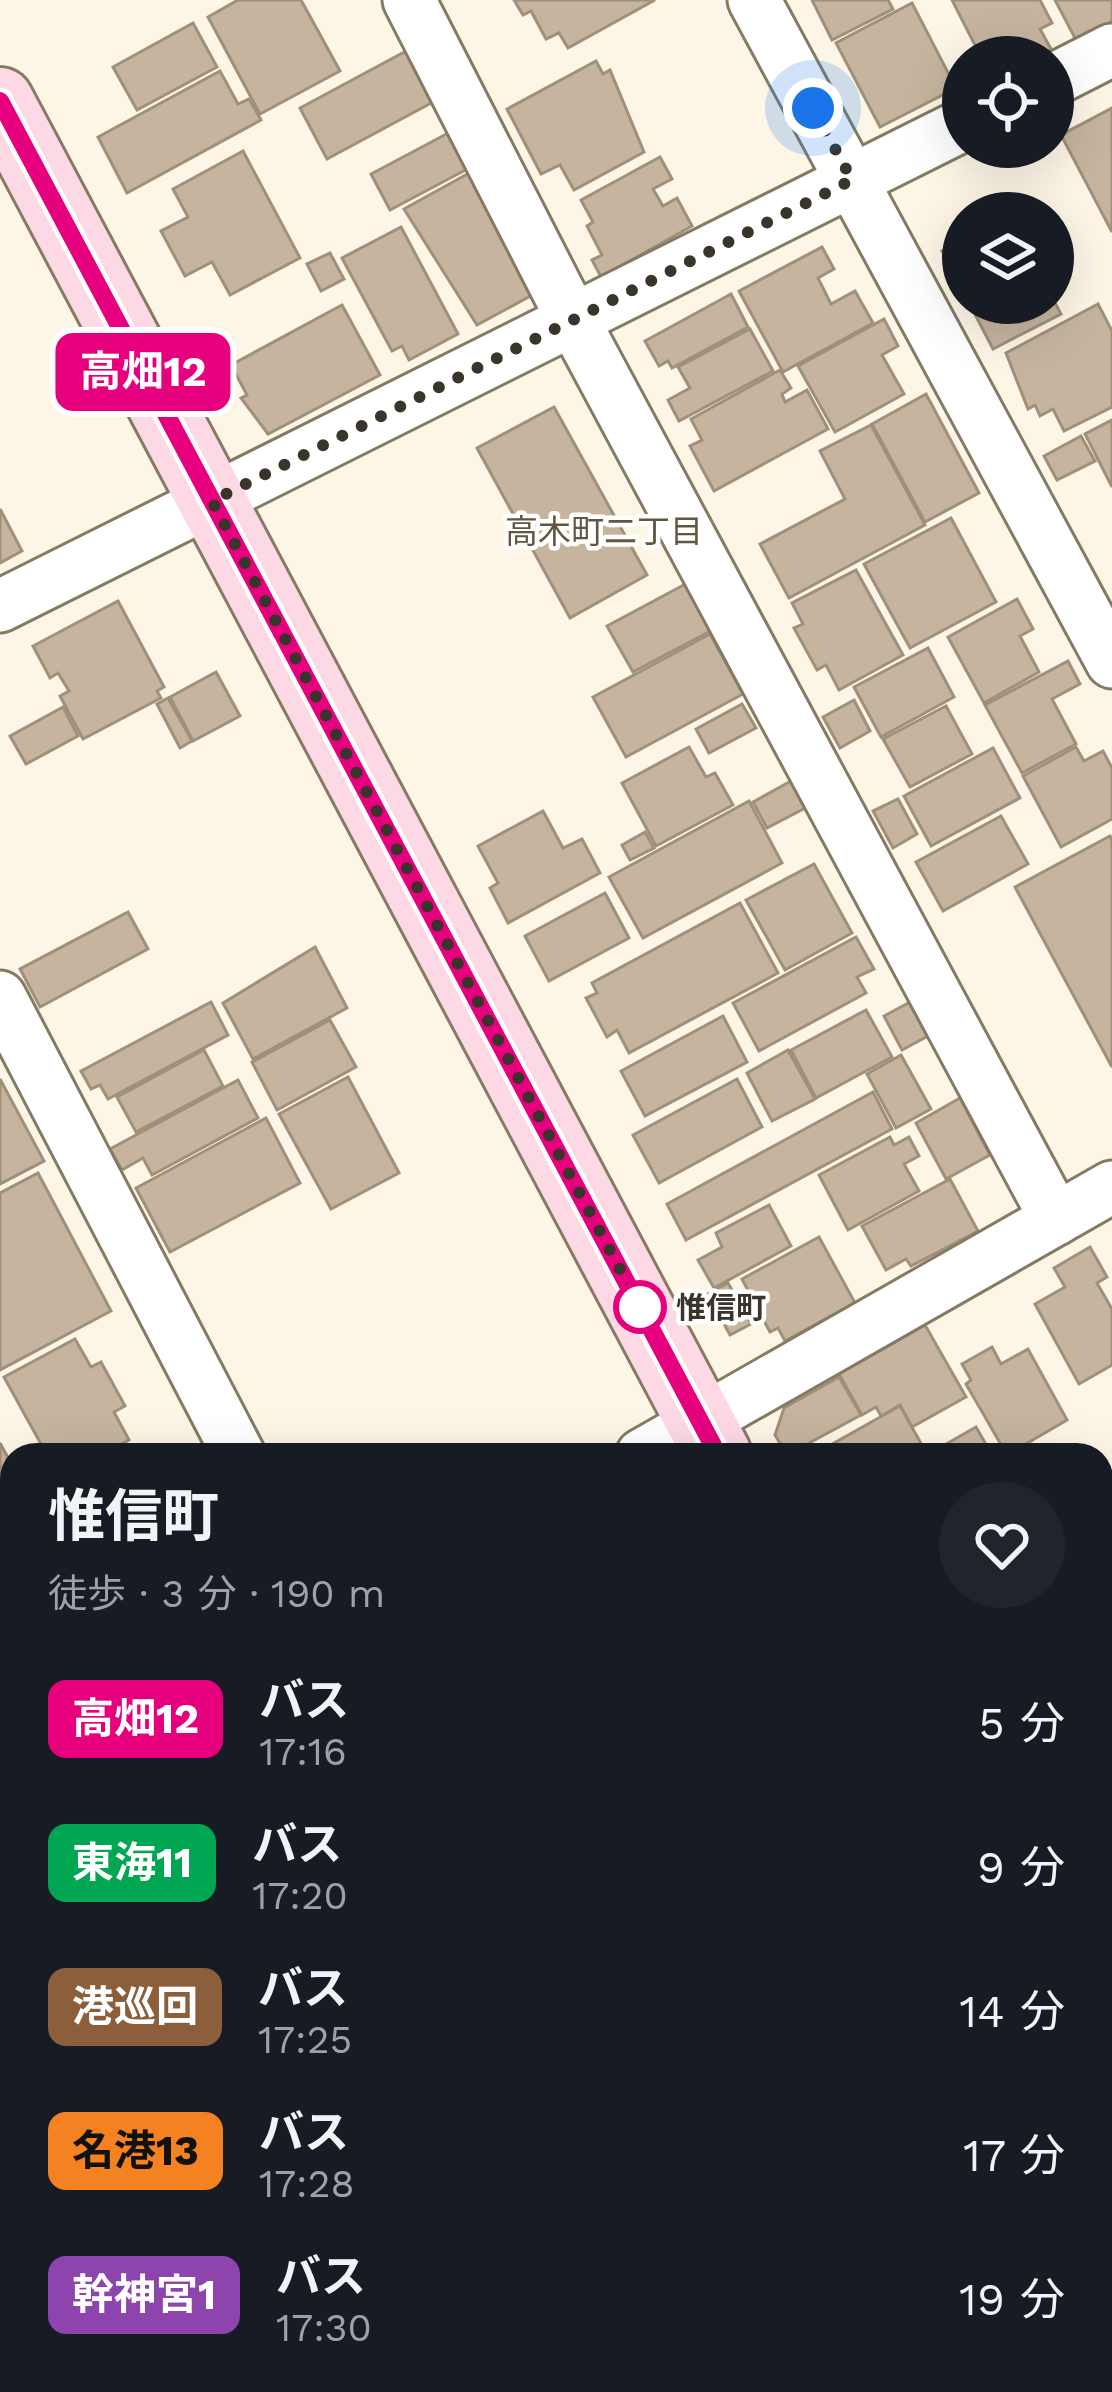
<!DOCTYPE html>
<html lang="ja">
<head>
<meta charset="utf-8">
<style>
	body { margin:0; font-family:"Work Sans","Noto Sans JP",sans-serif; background:#20242c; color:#f1f3f6; height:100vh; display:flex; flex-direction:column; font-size:45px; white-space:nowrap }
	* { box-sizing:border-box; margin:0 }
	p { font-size:39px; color:#9ea1a6 }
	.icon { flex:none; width:66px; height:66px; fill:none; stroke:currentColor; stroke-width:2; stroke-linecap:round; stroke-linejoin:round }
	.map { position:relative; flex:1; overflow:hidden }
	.drawer { position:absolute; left:0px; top:1443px; width:1113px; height:951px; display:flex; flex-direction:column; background:#171b24; border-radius:36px 36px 0 0; box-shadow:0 12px 48px #0002 }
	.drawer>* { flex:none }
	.badge { padding:0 24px; border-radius:18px; font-size:42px; line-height:78px }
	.controls { position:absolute; left:942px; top:36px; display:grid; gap:24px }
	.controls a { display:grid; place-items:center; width:132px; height:132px; border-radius:50%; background:#171b24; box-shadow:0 12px 48px #0002; font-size:60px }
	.you { position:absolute; width:60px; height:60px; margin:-30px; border:9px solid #fff; border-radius:50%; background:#1a73e8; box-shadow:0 0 0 18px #1a73e833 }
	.map>.badge { position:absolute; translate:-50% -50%; box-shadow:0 0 0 6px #fff }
	.round { display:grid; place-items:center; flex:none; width:126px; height:126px; border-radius:63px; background:#20242c }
	.headline { display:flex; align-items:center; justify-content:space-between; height:204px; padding:0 48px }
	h1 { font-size:57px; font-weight:700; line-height:90px }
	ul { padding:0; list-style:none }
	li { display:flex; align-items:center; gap:36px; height:144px; padding:0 48px }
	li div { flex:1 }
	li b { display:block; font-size:45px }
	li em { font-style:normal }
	li .badge { min-width:132px; font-weight:700; text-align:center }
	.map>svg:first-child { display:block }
	.building { fill:#c6b49e; stroke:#a0907a; stroke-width:3 }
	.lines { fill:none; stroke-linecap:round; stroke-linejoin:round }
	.street-casing { stroke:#857a63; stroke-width:57 }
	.secondary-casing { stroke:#857a63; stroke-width:72 }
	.path { stroke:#9b9589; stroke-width:8; stroke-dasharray:9 9; stroke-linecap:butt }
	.street { stroke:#fff; stroke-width:51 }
	.secondary { stroke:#fcd9e4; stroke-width:66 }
	.line-casing { stroke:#fff; stroke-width:27 }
	.line { stroke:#e6007e; stroke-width:18 }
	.walk { stroke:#39352b; stroke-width:12; stroke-dasharray:0 21.6 }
	.stop-dot { fill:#fff; stroke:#e6007e; stroke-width:6 }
	.labels { text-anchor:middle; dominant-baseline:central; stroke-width:9; stroke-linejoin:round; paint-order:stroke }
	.stop-label { font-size:30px; font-weight:bold; fill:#39352b; stroke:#fff; text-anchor:start }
	.neighbourhood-label { font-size:33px; fill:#615640; stroke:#fff }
</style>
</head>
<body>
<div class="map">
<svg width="1112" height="2392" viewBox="0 0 1112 2392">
	<rect width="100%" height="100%" fill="#fdf6e7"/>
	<!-- building -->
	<g class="building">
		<polygon points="238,0 301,0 340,71 260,114 208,17"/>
		<polygon points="514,0 655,0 568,48 559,33 546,39 531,11 523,15"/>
		<polygon points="812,0 888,0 893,9 832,40"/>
		<polygon points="952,0 1040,0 1052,23 1040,29 1051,49 1036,57 981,57"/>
		<polygon points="1055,0 1112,0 1112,21 1076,40"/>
		<polygon points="912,3 956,88 880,127 836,43"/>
		<polygon points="193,23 217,67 137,110 113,67"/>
		<polygon points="408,50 435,101 327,159 300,108"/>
		<polygon points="596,61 603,74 610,70 644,152 574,190 560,165 541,174 507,109"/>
		<polygon points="220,71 238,104 249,99 261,120 127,193 98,137"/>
		<polygon points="1112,108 1112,232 1061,135"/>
		<polygon points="454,130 473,166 390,210 371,174"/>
		<polygon points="243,151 300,258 230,295 212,262 185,276 161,231 188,217 173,189"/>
		<polygon points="660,157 672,179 653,189 663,206 677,198 692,226 601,277 592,260 602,255 587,226 593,222 581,200"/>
		<polygon points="471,172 536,293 477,325 404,209"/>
		<polygon points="401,227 458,334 409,360 402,346 392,351 342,258"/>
		<polygon points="963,240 963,292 942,251"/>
		<polygon points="822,247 834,269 818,278 831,304 855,291 873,323 783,372 739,291"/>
		<polygon points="330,253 344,279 321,291 307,264"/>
		<polygon points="731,294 748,327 672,368 668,361 659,366 645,341"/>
		<polygon points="1053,299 1061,314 993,349 969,303"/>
		<polygon points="1098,304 1112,331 1112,407 1064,431 1053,409 1040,416 1035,405 1028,409 1006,353"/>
		<polygon points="342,305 380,375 268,434 241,398 247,395 231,365"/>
		<polygon points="884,319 898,346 882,355 904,394 835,432 798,366"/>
		<polygon points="750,329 773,371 679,421 668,400 690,388 678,367"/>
		<polygon points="780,370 791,388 782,394 785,402 807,390 828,429 714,491 690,446 702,440 691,419"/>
		<polygon points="926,394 979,493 925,522 872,424"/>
		<polygon points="554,407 647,575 570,618 477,448"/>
		<polygon points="1112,420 1112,487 1085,434"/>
		<polygon points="871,425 925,525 789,598 760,544 845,499 820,451"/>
		<polygon points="1081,436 1095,461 1057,480 1044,456"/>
		<polygon points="0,509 22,551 0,563"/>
		<polygon points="951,518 996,602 910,648 864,564"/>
		<polygon points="856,570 903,655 839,690 826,665 817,670 794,628 803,624 792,603"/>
		<polygon points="693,580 718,627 633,672 607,626"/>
		<polygon points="1017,599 1033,629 1020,636 1039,672 984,703 948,637"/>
		<polygon points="118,601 164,687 157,691 161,698 83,739 60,696 69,691 58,673 50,678 33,646"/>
		<polygon points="710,634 743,694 626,757 593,697"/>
		<polygon points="928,648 954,697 881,737 854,687"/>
		<polygon points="1068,661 1080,684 1052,699 1076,744 1022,773 985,705"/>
		<polygon points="216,672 240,716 193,741 170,697"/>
		<polygon points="168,698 192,741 180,748 157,704"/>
		<polygon points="854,700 870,731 840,748 823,717"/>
		<polygon points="742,704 756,728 709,753 696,729"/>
		<polygon points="946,706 972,754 910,787 883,739"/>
		<polygon points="63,707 78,736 26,764 10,736"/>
		<polygon points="689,747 706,777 715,773 733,805 656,846 622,783"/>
		<polygon points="1076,747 1084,761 1103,751 1112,768 1112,819 1061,847 1023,776"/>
		<polygon points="993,748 1020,798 931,846 904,796"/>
		<polygon points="791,781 805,808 767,828 753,802"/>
		<polygon points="898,799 917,834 893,848 873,811"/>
		<polygon points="749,801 782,863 643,938 609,877"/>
		<polygon points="543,811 563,848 582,839 600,873 508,923 490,888 498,883 478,846"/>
		<polygon points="1001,816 1028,864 943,911 916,862"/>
		<polygon points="645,832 654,848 630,860 622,845"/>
		<polygon points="1110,836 1112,840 1112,1067 1015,887"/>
		<polygon points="814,864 852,933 785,970 746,900"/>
		<polygon points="605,893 629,938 549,981 525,936"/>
		<polygon points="740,903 778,973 629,1053 617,1030 607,1037 586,998 597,993 592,983"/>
		<polygon points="128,912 148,949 40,1007 20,969"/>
		<polygon points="856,937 874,969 857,977 866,993 759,1051 733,1003"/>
		<polygon points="315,947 347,1008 253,1059 223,1003"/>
		<polygon points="912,1001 930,1035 902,1050 884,1016"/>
		<polygon points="211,1002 228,1035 108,1099 100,1085 91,1089 81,1071"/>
		<polygon points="866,1010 892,1057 816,1098 791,1050"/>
		<polygon points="723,1016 747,1062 645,1116 621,1071"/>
		<polygon points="330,1020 356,1067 277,1110 252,1062"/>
		<polygon points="204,1050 223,1086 136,1132 117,1097"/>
		<polygon points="788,1050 815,1099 772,1121 747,1073"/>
		<polygon points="901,1055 931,1109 896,1128 867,1074"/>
		<polygon points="348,1077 399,1173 331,1209 279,1114"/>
		<polygon points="0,1079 44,1161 0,1184"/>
		<polygon points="737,1079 762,1127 659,1183 633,1135"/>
		<polygon points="238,1080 258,1118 152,1175 143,1158 122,1170 110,1149"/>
		<polygon points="873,1092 892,1129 686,1240 667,1204"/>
		<polygon points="960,1098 990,1155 946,1179 916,1123"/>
		<polygon points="266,1118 300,1183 170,1252 136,1188"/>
		<polygon points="890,1137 894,1145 909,1137 919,1156 904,1164 919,1191 848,1230 819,1175"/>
		<polygon points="38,1173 111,1311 0,1370 0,1193"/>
		<polygon points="950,1179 978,1231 911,1266 906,1259 886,1270 862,1226"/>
		<polygon points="769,1205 791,1246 714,1288 698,1260 722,1247 716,1233"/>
		<polygon points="819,1237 855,1303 785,1341 778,1328 770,1332 742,1279"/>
		<polygon points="1090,1247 1107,1277 1097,1283 1112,1309 1112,1365 1079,1384 1035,1304 1065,1287 1054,1268"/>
		<polygon points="728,1283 751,1324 730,1335 708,1294"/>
		<polygon points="925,1325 966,1397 912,1427 900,1405 881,1416 876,1407 862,1415 839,1374"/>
		<polygon points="75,1339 91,1367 101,1362 125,1406 114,1412 129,1440 101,1455 47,1455 4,1377"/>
		<polygon points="992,1347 1001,1364 1028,1349 1067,1420 1007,1455 966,1384 971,1380 962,1364"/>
		<polygon points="839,1377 861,1415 787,1455 775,1435 784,1408"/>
		<polygon points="900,1406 927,1454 829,1455 825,1448"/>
		<polygon points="976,1427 992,1455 927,1455"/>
		<polygon points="0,1443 12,1465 12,1498 0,1504"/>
		<polygon points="12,1578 12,1650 5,1654 0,1584"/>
		<polygon points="0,1942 12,1964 12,2047 0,2054"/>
		<polygon points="1112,1948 1112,2001 1101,1982 1101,1955"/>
		<polygon points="190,2382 244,2382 250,2392 195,2392"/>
		<polygon points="355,2382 410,2382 416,2392 343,2392"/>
		<polygon points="429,2382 549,2382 549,2383 534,2392 435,2392"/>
		<polygon points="852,2382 952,2382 936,2392 833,2392"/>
	</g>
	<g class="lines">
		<!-- street casing -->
		<g class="street-casing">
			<g id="street">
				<polyline points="409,0 573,320 1056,1219"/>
				<polyline points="754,0 1112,662"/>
				<polyline points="1053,80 1112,50"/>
				<polyline points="0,606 963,125"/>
				<polyline points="0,997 239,1455"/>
				<polyline points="642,1455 1112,1187"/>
				<polyline points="0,1817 12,1840"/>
				<polyline points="1101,2155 1112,2149"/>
				<polyline points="289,2382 294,2392"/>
				<polyline points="660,2392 679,2382"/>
			</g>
		</g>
		<!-- secondary casing -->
		<g class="secondary-casing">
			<g id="secondary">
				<polyline points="0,101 718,1455"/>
				<polyline points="1101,1629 1112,1622"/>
				<polyline points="1101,1722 1112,1716"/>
				<polyline points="1101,2206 1112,2227"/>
				<polyline points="0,2261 12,2254"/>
				<polyline points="0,2362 12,2355"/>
			</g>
		</g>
		<!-- path -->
		<g class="path">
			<polyline points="0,2184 12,2177"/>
			<polyline points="1101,2329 1112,2351"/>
			<polyline points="66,2391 82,2382"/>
		</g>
		<!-- street -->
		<use href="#street" class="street"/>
		<!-- secondary -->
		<use href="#secondary" class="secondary"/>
	</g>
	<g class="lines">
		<!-- line casing -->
		<g class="line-casing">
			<polyline id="line" points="0,101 718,1455"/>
		</g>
		<!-- line -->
		<use href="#line" class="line"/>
		<!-- walk -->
		<polyline class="walk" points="640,1307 212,501 852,180 813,108"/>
	</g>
	<!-- markers -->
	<circle class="stop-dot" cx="640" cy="1307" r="24"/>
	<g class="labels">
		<!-- stop labels -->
		<g class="stop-label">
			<text x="676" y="1307">惟信町</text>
		</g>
		<!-- neighbourhood labels -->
		<g class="neighbourhood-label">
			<text x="604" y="531">高木町二丁目</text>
		</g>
	</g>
</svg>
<div class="controls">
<a><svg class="icon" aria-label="locate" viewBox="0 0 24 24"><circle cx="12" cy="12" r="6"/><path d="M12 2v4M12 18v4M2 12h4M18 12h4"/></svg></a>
<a><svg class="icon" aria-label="layers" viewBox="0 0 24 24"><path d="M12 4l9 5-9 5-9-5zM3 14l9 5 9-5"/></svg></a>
</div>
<div class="you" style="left:813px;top:108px"></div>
<b class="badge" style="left:143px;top:372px;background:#e6007e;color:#fff">高畑12</b>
<section class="drawer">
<div class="headline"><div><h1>惟信町</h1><p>徒歩 · 3 分 · 190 m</p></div><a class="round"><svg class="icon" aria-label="heart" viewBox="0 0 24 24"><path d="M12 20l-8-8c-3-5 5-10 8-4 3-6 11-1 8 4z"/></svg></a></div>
<ul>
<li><span class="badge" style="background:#e6007e;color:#fff">高畑12</span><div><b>バス</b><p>17:16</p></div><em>5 分</em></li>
<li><span class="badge" style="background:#00a651;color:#fff">東海11</span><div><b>バス</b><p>17:20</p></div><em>9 分</em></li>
<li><span class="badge" style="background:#8b5e3c;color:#fff">港巡回</span><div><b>バス</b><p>17:25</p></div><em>14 分</em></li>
<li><span class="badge" style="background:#f58220;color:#111">名港13</span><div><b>バス</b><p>17:28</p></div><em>17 分</em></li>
<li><span class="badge" style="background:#8e44ad;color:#fff">幹神宮1</span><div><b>バス</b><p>17:30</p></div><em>19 分</em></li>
</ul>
</section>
</div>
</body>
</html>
